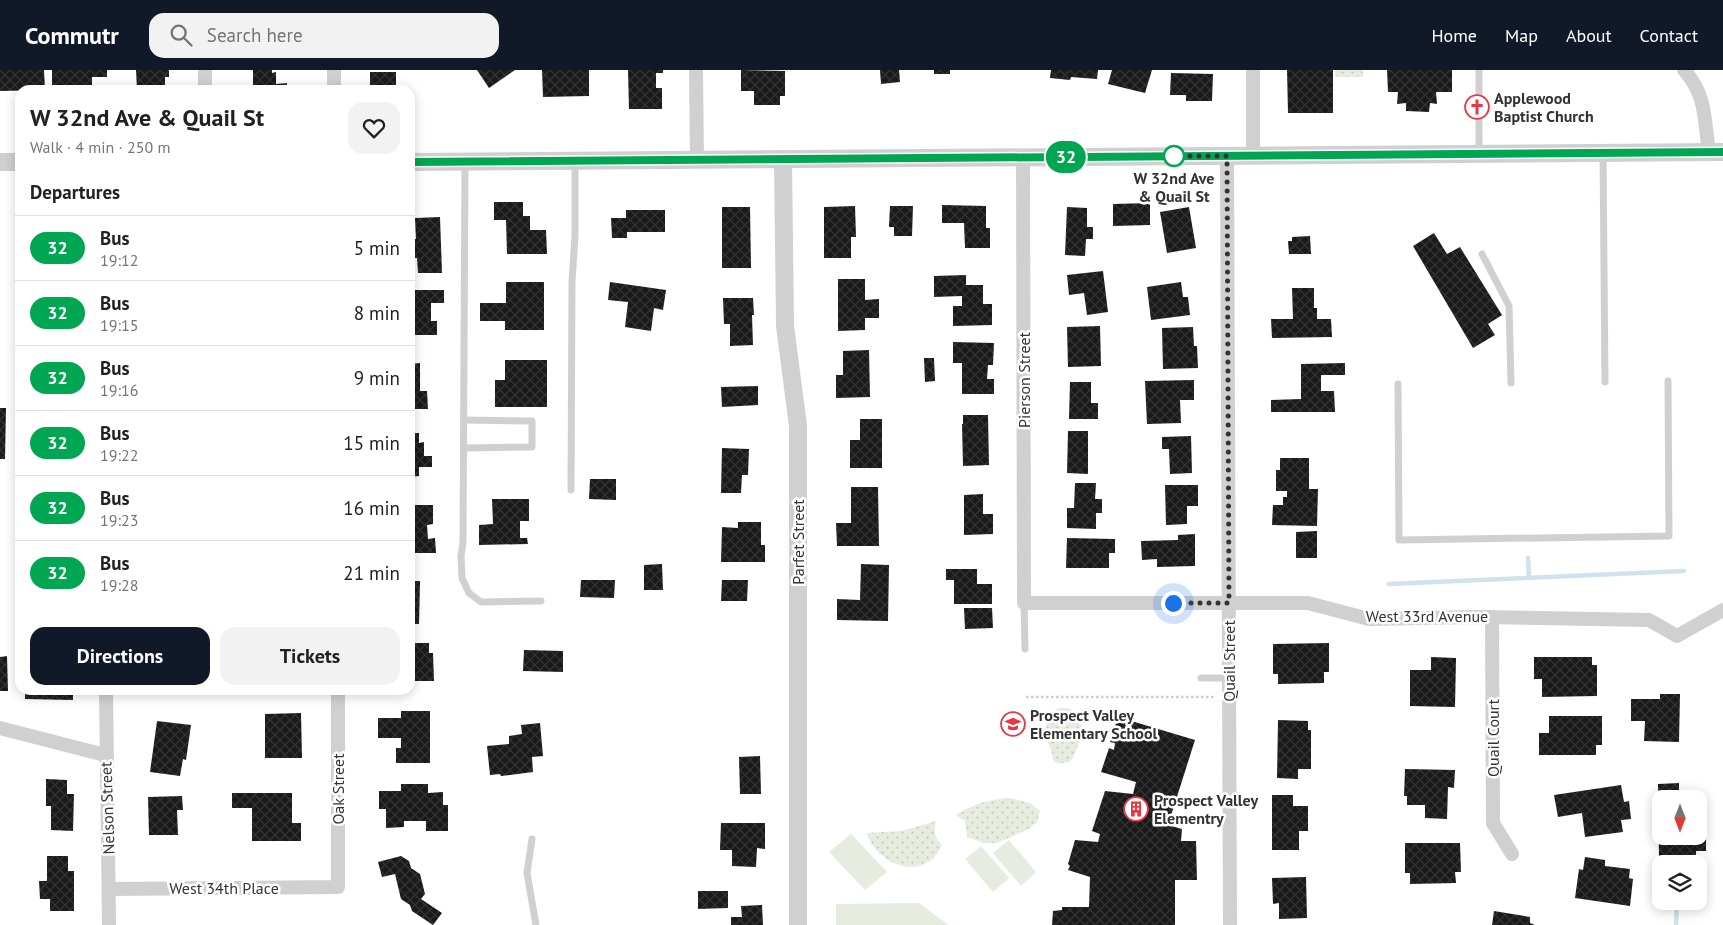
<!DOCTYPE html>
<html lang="en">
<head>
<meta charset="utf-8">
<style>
	body { margin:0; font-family:"PT Sans",sans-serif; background:#f2f2f2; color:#202124; height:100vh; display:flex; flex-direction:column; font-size:19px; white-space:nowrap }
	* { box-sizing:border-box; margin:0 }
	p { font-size:16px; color:#757577 }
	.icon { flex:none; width:28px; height:28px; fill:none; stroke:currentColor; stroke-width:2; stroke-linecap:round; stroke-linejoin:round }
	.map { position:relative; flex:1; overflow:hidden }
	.details { position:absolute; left:15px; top:15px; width:400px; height:610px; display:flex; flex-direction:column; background:#fff; border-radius:15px; box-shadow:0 2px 12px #0003 }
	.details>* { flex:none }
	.badge { padding:0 10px; border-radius:16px; font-size:18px; line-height:32px }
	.needle { width:32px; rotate:180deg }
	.buttons { position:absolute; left:1652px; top:720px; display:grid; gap:10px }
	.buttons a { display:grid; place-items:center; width:55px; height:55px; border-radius:10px; background:#fff; box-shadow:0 2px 12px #0003; font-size:25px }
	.you { position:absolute; width:25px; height:25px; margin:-12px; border:4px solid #fff; border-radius:50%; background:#1a73e8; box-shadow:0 0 0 8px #1a73e833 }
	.map>.badge { position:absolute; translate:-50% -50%; box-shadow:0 0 0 2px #fff }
	h2 { padding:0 15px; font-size:19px; line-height:45px }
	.round { display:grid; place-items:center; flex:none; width:52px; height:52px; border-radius:15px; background:#f2f2f2 }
	.headline { display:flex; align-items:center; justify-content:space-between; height:85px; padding:0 15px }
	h1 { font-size:24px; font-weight:600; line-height:38px }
	.button { display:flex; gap:10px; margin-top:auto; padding:10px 15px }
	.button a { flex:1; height:58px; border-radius:15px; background:#111827; color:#fff; font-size:20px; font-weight:600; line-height:58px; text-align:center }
	.button a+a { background:#f2f2f2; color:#202124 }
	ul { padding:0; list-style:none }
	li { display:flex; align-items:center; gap:15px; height:65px; padding:0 15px; border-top:1px solid #e0e0e0 }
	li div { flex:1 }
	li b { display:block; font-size:19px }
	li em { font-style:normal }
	li .badge { min-width:55px; font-weight:700; text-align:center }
	header { display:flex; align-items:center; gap:30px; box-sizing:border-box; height:70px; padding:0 25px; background:#111827; color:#fff }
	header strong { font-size:24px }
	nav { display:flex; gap:28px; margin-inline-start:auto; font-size:18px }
	.search { width:350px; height:45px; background:#f2f2f2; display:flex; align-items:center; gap:12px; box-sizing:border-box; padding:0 18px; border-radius:15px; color:#757577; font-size:19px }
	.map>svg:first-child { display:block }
	.park { fill:url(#park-dots) }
	.pitch { fill:#e6ecdf }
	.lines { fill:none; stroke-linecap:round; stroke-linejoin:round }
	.stream { stroke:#cfe2ee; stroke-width:4.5 }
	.building { fill:url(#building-cross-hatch) }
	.path { stroke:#cdcdcd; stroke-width:2.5; stroke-dasharray:2.5 2.5; stroke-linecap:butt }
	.service { stroke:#d0d0d0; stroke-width:7 }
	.minor { stroke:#d0d0d0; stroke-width:14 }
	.tertiary { stroke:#d0d0d0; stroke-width:18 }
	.line-casing { stroke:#fff; stroke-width:11 }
	.line { stroke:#00a651; stroke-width:8 }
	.walk { stroke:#333; stroke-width:5; stroke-dasharray:0 9 }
	.stop-dot { fill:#fff; stroke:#00a651; stroke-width:2.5 }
	.labels { text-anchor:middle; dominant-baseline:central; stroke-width:5; stroke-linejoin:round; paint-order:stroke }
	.poi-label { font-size:16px; font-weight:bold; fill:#333; stroke:#fff; text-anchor:start }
	.stop-label { font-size:16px; font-weight:bold; fill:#333; stroke:#fff }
	.street-label { font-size:16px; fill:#333; stroke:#fff }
</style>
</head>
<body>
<header>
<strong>Commutr</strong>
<div class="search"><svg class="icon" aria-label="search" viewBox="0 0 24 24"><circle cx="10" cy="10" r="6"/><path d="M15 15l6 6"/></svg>Search here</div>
<nav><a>Home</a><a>Map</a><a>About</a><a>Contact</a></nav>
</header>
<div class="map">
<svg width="1723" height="855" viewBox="0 0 1723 855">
	<defs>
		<pattern id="park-dots" width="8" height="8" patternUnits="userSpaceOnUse" patternTransform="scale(1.25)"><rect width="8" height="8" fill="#e6ecdf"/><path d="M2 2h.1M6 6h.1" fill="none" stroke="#c6cbc0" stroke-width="1.8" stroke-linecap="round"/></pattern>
		<pattern id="building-cross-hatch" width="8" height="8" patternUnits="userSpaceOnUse" patternTransform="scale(1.25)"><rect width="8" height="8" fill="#1a1a1a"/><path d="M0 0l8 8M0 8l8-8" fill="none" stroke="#333"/></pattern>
	</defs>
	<rect width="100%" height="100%" fill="#fff"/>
	<!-- park -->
	<g class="park">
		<rect x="1335" y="0" width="28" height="7"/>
		<path d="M1059,638C1092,636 1082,674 1070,692C1048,695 1056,692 1050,677C1048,673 1046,669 1044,666C1046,655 1048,643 1059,638Z"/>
		<path d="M1010,728L1030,733L1040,741L1037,752L1029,759L997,773H985L967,767L965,751L956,745C974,734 989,729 1010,728Z"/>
		<path d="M936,751C934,762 934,767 942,775C940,778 939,782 936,785C915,811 874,790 867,763L901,761Z"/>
	</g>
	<!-- pitch -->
	<g class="pitch">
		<polygon points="851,764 887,802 865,820 829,782"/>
		<polygon points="1009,770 1036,802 1021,816 993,783"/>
		<polygon points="981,776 1009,808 993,822 965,789"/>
		<polygon points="919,833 948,855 836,855 836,834"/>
	</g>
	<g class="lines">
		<!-- stream -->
		<g class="stream">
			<polyline points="1528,488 1529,508"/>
			<polyline points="1389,514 1684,501"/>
			<polyline points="1699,807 1704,802"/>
			<polyline points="1655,815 1661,819"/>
			<polyline points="1676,855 1677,831"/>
		</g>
	</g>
	<!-- building -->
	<g class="building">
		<polygon points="0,0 44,0 45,20 0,21"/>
		<polygon points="52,0 107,0 107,7 92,7 92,20 52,20"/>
		<polygon points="136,0 169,0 169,7 165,7 165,20 137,20"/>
		<polygon points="253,0 272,0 272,3 276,2 276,14 287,13 287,20 253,20"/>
		<polygon points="477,0 515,0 489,18"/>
		<polygon points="542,0 589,0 589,26 543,27"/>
		<polygon points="628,0 663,0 663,3 656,3 656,18 662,18 662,39 629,39"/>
		<polygon points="741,0 785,1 785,26 780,26 780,35 754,35 754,21 741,21"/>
		<polygon points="880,0 899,0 900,12 881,14"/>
		<rect x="934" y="0" width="16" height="4"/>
		<polygon points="1051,0 1098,0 1097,9 1071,7 1070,10 1050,8"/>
		<polygon points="1112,0 1152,0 1145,23 1108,14"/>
		<polygon points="1287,0 1333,0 1333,43 1288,43"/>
		<polygon points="1387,0 1452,0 1452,22 1436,22 1437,34 1430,33 1429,42 1406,41 1406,33 1397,34 1398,22 1388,22"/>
		<rect x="370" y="2" width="26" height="18"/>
		<polygon points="1171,3 1213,4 1212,31 1186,31 1186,25 1170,25"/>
		<polygon points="494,132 523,132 523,146 530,146 530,160 546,160 547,184 507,184 506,150 494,150"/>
		<polygon points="1150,133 1150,155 1113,156 1113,134"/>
		<polygon points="942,135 986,136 986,158 990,158 990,178 965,178 964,153 942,153"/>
		<polygon points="855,136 856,167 851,167 851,188 824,188 824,137"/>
		<polygon points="890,136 913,136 912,166 894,166 894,157 889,157"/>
		<polygon points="722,137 750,137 751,198 722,198"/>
		<polygon points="1067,137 1087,138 1087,157 1093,157 1093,169 1086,169 1085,186 1065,185"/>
		<polygon points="1189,137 1196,178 1167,183 1160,142"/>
		<polygon points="626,140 665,140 665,162 627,162 627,168 612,168 611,148 626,148"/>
		<polygon points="440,147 442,203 418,203 417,188 410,188 410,169 416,169 415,148"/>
		<polygon points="1434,163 1447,184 1460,177 1502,245 1488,254 1495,265 1473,278 1413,176"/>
		<polygon points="1310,166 1311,184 1289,184 1288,171 1292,171 1292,167"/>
		<polygon points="1103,201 1108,242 1087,245 1084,223 1069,225 1067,205"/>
		<polygon points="966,205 966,215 983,215 983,234 992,234 992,255 953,256 953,236 962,236 962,226 934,227 934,206"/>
		<polygon points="838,209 865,209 865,230 879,229 879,248 865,248 865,260 838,261"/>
		<polygon points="506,212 544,212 544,260 505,260 505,251 480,251 480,233 506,233"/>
		<polygon points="610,212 666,220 663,240 654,238 651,261 625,257 628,232 608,230"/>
		<polygon points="1181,212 1183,227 1188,227 1190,245 1151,250 1147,217"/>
		<polygon points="1292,218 1314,218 1314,238 1317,238 1317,249 1331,249 1332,267 1272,268 1271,249 1293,249"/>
		<polygon points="410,220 444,220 444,233 431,233 431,251 437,251 437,265 410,265"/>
		<polygon points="723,228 753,228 754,245 752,245 753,275 730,276 730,254 724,254"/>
		<polygon points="1100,256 1101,296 1068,297 1067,257"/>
		<polygon points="1193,257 1194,276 1197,276 1198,298 1163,299 1162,258"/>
		<polygon points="953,272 994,273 993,295 988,295 987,309 994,309 994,324 962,324 962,293 953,293"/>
		<polygon points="869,280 870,327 836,328 836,305 843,305 843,281"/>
		<polygon points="924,288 934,288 935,311 925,312"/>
		<polygon points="505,290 547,290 547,337 495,337 495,310 505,310"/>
		<polygon points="420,293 420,321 427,321 428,339 410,339 410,294"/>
		<polygon points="1345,293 1345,305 1321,305 1321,321 1334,321 1335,342 1271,342 1271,330 1301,329 1301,294"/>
		<polygon points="1194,310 1194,330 1180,330 1181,353 1147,354 1145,311"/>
		<polygon points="1070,312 1091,312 1091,333 1098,333 1098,349 1069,349"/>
		<polygon points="758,316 758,335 722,337 721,317"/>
		<polygon points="0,338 6,338 5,389 0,389"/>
		<polygon points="963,345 988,345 989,395 963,396 962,354 963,354"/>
		<polygon points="860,349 882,349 882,398 850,398 850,370 860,370"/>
		<polygon points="1068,361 1088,361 1088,404 1067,403"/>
		<polygon points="410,363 419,363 419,373 424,372 424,386 432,386 432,397 419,397 419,406 410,407"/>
		<polygon points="1191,366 1192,403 1170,404 1169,379 1162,379 1162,367"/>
		<polygon points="722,378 749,379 748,405 742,405 741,423 721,423"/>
		<polygon points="1280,388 1309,388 1309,419 1318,419 1317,456 1272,455 1273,435 1283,435 1283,427 1287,427 1287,421 1276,421 1276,400 1280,400"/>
		<polygon points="590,409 616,409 616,430 589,429"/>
		<polygon points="1075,413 1096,413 1095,429 1102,429 1102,443 1096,443 1096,459 1067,458 1067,438 1074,438"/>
		<polygon points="1165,415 1198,415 1198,436 1187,436 1187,454 1166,455"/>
		<polygon points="851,417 878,417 879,476 837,476 836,453 851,453"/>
		<polygon points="983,424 983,444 993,444 993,464 964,465 964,425"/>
		<polygon points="492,429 529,429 529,451 520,451 520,468 527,468 528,474 479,475 479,455 493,454"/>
		<polygon points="410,435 433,435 433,454 427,455 428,469 435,468 436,483 410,483"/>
		<polygon points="738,452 761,452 761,475 765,475 765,492 721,492 722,457 738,458"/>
		<polygon points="1317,461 1317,488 1296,488 1296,462"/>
		<polygon points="1195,464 1195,496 1157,497 1157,489 1142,490 1141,471 1178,470 1178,465"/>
		<polygon points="1067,468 1115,469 1115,483 1109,483 1109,498 1066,498"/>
		<polygon points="662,494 663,520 644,520 644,495"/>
		<polygon points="861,494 889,495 888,551 837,550 837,529 860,530"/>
		<polygon points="946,499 977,499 977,514 992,514 992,534 954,534 954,510 946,510"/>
		<polygon points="581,510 615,510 614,528 580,527"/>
		<polygon points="722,510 748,510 747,531 721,531"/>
		<polygon points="410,511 420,511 419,554 410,554"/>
		<polygon points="964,538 992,538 993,558 965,559"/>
		<polygon points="410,573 429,573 429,583 433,583 434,611 413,611 413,616 410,617"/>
		<polygon points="1329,573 1329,602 1324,602 1324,613 1278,614 1278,604 1273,604 1273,574"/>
		<polygon points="524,580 563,581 563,602 523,601"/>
		<polygon points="7,586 8,621 0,621 0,587"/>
		<polygon points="1431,587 1456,588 1455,637 1410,636 1410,600 1431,600"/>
		<polygon points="1534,587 1592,587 1592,595 1597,595 1597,626 1542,627 1542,609 1534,609"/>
		<polygon points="25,620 73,620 73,630 25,629"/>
		<rect x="156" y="620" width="24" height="4"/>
		<polygon points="1660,624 1680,624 1679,672 1644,671 1645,651 1631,651 1631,629 1660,629"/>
		<polygon points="401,641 430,641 430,693 396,693 396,678 401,678 401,668 378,668 378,648 401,648"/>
		<polygon points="301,643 302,688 265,688 265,644"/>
		<polygon points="1549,646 1602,646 1602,675 1596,675 1596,685 1539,685 1539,663 1549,663"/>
		<polygon points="1118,647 1195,670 1168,755 1182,759 1181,771 1196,771 1197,810 1175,810 1175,855 1052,855 1053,841 1062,840 1062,837 1089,837 1090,807 1068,800 1070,796 1068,794 1075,770 1098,772 1100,764 1092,761 1105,721 1133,724 1136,712 1101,702 1109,678 1114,680 1115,673 1110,672"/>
		<polygon points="1278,650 1308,651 1308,660 1311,660 1311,699 1298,699 1298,709 1277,708"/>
		<polygon points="157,651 191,655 186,690 183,689 180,706 150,702"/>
		<polygon points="540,653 543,686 532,687 533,702 501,706 500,704 490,705 487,676 509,674 509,666 522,664 521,655"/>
		<polygon points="760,686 761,724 740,724 739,687"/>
		<polygon points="1405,699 1455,700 1454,718 1448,717 1447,749 1425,748 1425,735 1407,735 1407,726 1404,726"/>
		<polygon points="46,709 67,710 67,724 74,724 73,761 51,760 51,736 46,736"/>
		<polygon points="1679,713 1679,729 1661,729 1661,766 1699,766 1699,742 1706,742 1706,781 1696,781 1696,793 1679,793 1679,788 1659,788 1658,714"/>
		<polygon points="401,714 428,714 428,723 443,722 443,735 448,735 448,761 426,761 426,751 404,751 404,757 386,758 386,739 379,739 379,721 401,721"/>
		<polygon points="1621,715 1624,732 1629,731 1631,749 1621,750 1623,762 1585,767 1582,743 1558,747 1554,725"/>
		<polygon points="232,723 292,723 292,753 301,753 301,771 252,771 252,738 232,738"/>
		<polygon points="1272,725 1293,725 1293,736 1308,736 1308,761 1299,761 1299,780 1272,780"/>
		<polygon points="182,726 183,740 177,740 178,765 149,765 148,727"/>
		<polygon points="721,753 765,753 765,779 757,778 756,797 732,796 732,780 720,780"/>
		<polygon points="1405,773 1460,773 1461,802 1455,802 1456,813 1410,814 1410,803 1405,803"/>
		<polygon points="47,786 68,786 68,801 74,801 74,841 50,841 50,829 40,829 39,811 47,811"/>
		<polygon points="401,786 409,791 411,798 420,804 425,824 421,829 442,843 433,855 412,841 410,835 401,829 395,804 382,807 378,792"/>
		<polygon points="1585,787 1605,790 1605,796 1630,799 1629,808 1633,809 1630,836 1575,828 1579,799 1583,800"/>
		<polygon points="1306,807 1307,848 1279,849 1279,833 1273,834 1272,808"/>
		<polygon points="698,821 728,821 728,838 698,839"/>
		<polygon points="762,835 763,855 731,855 731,847 742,847 741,836"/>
		<polygon points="1494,841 1530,847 1530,853 1535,855 1492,855"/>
	</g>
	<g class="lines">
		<!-- path -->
		<polyline class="path" points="1026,627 1215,627"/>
		<!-- service -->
		<g class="service">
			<polyline points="1479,0 1479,84"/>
			<polyline points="1603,83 1605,312"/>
			<polyline points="465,92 463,473 461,486 462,508 469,523 481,532 541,531"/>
			<polyline points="1482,184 1509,236 1511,313"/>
			<polyline points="1398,314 1399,470 1669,466 1668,311"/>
			<polyline points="464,350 532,351 532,377 464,378"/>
			<polyline points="571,420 572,212 575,165 575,91"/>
			<polyline points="1024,533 1025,579"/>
			<polyline points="1201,608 1229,608"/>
			<polyline points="532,769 527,803 536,855"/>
		</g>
		<!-- minor -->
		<g class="minor">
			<polyline points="205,0 205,20"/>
			<polyline points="696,0 697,90"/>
			<path d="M1684,0C1707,25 1704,51 1709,82"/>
			<polyline points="334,20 334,0"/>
			<polyline points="1227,86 1230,855"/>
			<polyline points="1253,86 1253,0"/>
			<polyline points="1023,87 1024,533 1308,533 1369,549 1478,547 1649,550 1677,566 1723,540"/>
			<polyline points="1492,547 1493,753 1512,784"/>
			<polyline points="106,620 109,855"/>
			<polyline points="0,658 105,685"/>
			<polyline points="110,819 338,817 338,620"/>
		</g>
		<!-- tertiary -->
		<g class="tertiary">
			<polyline points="783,89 785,256 798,356 798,855"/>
			<polyline points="0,92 20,92"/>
			<polyline points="410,92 1723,82"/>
		</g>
	</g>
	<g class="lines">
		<!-- line casing -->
		<g class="line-casing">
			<polyline id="line" points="410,92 1723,82"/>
		</g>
		<!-- line -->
		<use href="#line" class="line"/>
		<!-- walk -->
		<polyline class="walk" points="1173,533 1229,533 1227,86 1170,86 1174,86"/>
	</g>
	<!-- icons -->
	<defs>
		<g id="church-ring" transform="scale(1.25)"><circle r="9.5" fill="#fff" stroke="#e63946" stroke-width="1.5"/><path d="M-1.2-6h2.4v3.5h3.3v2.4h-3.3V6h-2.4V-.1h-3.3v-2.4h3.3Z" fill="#e63946"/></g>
		<g id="school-ring" transform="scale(1.25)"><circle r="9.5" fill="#fff" stroke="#e63946" stroke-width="1.5"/><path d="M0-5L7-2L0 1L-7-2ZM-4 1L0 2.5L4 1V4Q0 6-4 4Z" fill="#e63946"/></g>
		<g id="building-ring" transform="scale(1.25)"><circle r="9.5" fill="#fff" stroke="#e63946" stroke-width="1.5"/><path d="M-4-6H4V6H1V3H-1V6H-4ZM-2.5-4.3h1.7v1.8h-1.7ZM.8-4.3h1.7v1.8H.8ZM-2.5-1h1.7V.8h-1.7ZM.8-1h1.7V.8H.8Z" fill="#e63946"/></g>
	</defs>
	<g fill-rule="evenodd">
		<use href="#church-ring" x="1477" y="37"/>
		<use href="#school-ring" x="1013" y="654"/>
		<use href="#building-ring" x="1136" y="739"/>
	</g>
	<!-- markers -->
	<circle class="stop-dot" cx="1174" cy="86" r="10"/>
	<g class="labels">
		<!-- poi labels -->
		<g class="poi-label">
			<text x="1494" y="28">Applewood<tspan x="1494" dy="18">Baptist Church</tspan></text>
			<text x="1030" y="645">Prospect Valley<tspan x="1030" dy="18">Elementary School</tspan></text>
			<text x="1154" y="730">Prospect Valley<tspan x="1154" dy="18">Elementry</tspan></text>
		</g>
		<!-- stop labels -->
		<g class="stop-label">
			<text x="1174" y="108">W 32nd Ave<tspan x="1174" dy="18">&amp; Quail St</tspan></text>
		</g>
		<!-- street labels -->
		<g class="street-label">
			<text transform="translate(1024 310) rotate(-90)">Pierson Street</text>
			<text transform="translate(798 472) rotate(-90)">Parfet Street</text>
			<text x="1427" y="546">West 33rd Avenue</text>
			<text transform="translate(1229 591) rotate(-90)">Quail Street</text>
			<text transform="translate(1493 668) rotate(-90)">Quail Court</text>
			<text transform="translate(338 719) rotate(-90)">Oak Street</text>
			<text transform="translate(107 738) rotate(-92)">Nelson Street</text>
			<text x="224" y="818">West 34th Place</text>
		</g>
	</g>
</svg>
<div class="buttons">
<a><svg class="needle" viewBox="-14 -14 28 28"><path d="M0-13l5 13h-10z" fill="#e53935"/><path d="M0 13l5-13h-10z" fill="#757577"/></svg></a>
<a><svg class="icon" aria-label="layers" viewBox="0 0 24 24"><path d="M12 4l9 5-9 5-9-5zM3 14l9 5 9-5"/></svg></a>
</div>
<div class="you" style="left:1173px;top:533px"></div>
<b class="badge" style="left:1066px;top:87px;background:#00a651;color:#fff">32</b>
<section class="details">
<div class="headline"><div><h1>W 32nd Ave &amp; Quail St</h1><p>Walk · 4 min · 250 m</p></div><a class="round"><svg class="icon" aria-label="heart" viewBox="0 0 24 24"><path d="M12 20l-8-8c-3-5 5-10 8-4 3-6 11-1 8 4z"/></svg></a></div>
<h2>Departures</h2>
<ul>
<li><span class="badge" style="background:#00a651;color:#fff">32</span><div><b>Bus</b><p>19:12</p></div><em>5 min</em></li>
<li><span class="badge" style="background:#00a651;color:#fff">32</span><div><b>Bus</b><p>19:15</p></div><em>8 min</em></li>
<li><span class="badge" style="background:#00a651;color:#fff">32</span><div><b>Bus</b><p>19:16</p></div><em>9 min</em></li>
<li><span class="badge" style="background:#00a651;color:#fff">32</span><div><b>Bus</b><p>19:22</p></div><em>15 min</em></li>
<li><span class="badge" style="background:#00a651;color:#fff">32</span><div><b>Bus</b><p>19:23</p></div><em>16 min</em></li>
<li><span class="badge" style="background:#00a651;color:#fff">32</span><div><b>Bus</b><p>19:28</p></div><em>21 min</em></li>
</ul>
<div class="button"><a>Directions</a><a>Tickets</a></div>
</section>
</div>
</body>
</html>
